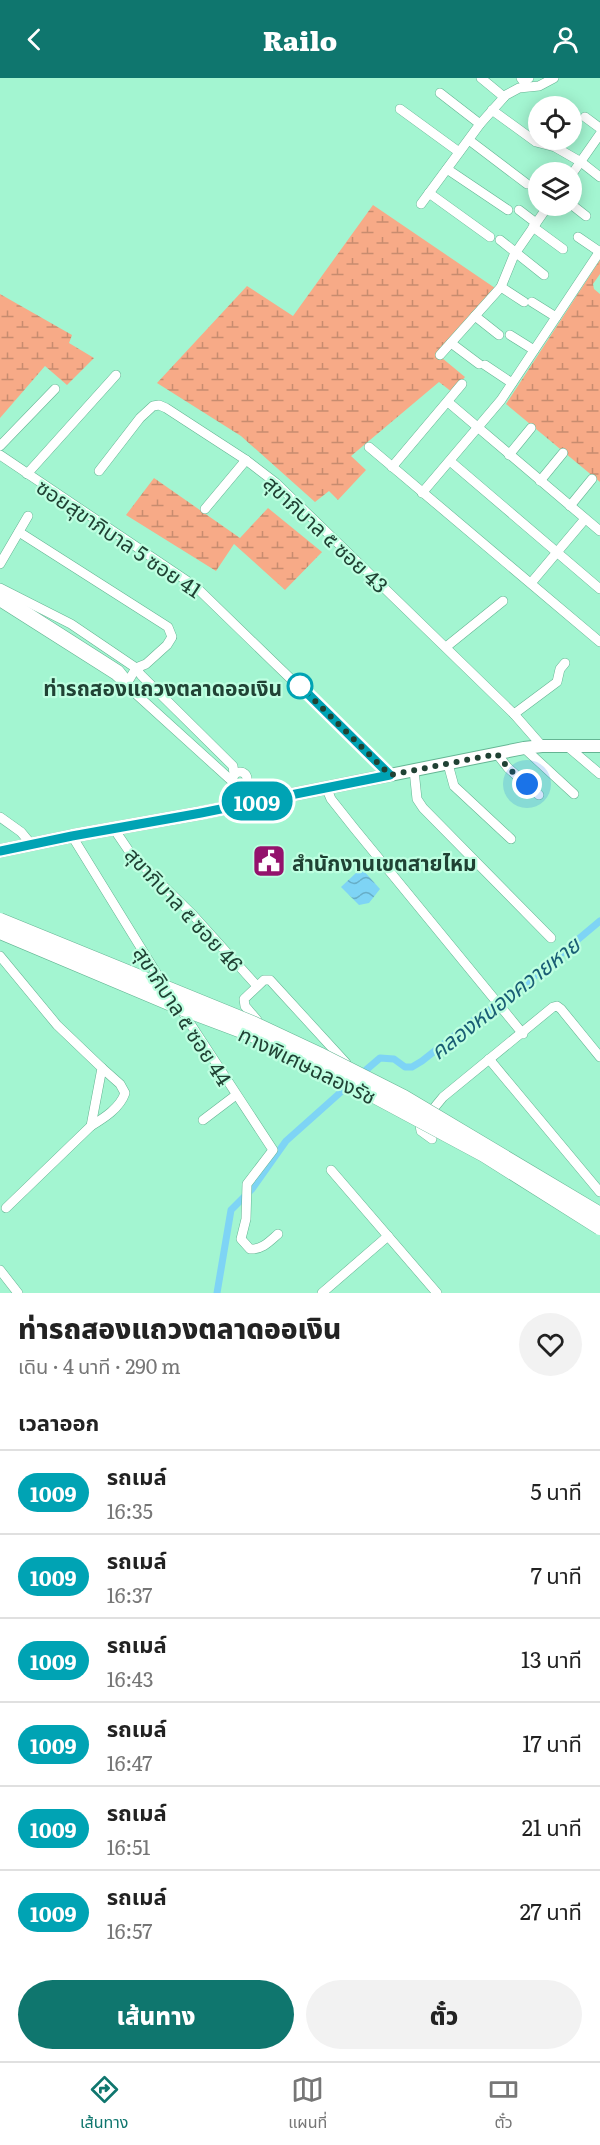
<!DOCTYPE html>
<html lang="th">
<head>
<meta charset="utf-8">
<style>
	body { margin:0; font-family:Literata,"Noto Sans Thai",serif; background:#f2f2f2; color:#222; height:100vh; display:flex; flex-direction:column; font-size:22px; white-space:nowrap }
	* { box-sizing:border-box; margin:0 }
	p { font-size:20px; color:#767676 }
	.icon { flex:none; width:33px; height:33px; fill:none; stroke:currentColor; stroke-width:2; stroke-linecap:round; stroke-linejoin:round }
	.map { position:relative; height:1215px; overflow:hidden }
	.details { display:flex; flex-direction:column; background:#fff; flex:1 }
	.details>* { flex:none }
	.badge { padding:0 12px; border-radius:20px; font-size:21px; line-height:39px }
	.tools { position:absolute; left:528px; top:18px; display:grid; gap:12px }
	.tools a { display:grid; place-items:center; width:54px; height:54px; border-radius:50%; background:#fff; box-shadow:0 3px 15px #0003; font-size:30px }
	.you { position:absolute; width:30px; height:30px; margin:-15px; border:4px solid #fff; border-radius:50%; background:#1a73e8; box-shadow:0 0 0 9px #1a73e833 }
	.map>.badge { position:absolute; translate:-50% -50%; box-shadow:0 0 0 3px #fff }
	h2 { padding:0 18px; font-size:22px; line-height:54px }
	.round { display:grid; place-items:center; flex:none; width:63px; height:63px; border-radius:32px; background:#f2f2f2 }
	.summary { display:flex; align-items:center; justify-content:space-between; height:102px; padding:0 18px }
	h1 { font-size:28px; font-weight:800; line-height:45px }
	.action { display:flex; gap:12px; margin-top:auto; padding:12px 18px }
	.action a { flex:1; height:69px; border-radius:36px; background:#0f766e; color:#fff; font-size:24px; font-weight:800; line-height:69px; text-align:center }
	.action a+a { background:#f2f2f2; color:#222 }
	ul { padding:0; list-style:none }
	li { display:flex; align-items:center; gap:18px; height:84px; padding:0 18px; border-top:2px solid #e0e0e0 }
	li div { flex:1 }
	li b { display:block; font-size:22px }
	li em { font-style:normal }
	li .badge { min-width:66px; font-weight:700; text-align:center }
	header { display:flex; justify-content:space-between; align-items:center; height:78px; padding:0 18px; background:#0f766e; color:#fff; font-size:27px; font-weight:800 }
	.tabs { display:flex; justify-content:space-around; align-items:center; height:84px; border-top:2px solid #e0e0e0; background:#fff; font-size:16px; color:#767676 }
	.tabs a { display:grid; justify-items:center; gap:3px }
	.tabs .active { color:#0f766e }
	.map>svg:first-child { display:block }
	.wetland { fill:url(#wetland-marsh) }
	.water { fill:url(#water-waves) }
	.lines { fill:none; stroke-linecap:round; stroke-linejoin:round }
	.canal { stroke:#7ed4f5; stroke-width:7 }
	.minor-casing { stroke:#64b593; stroke-width:10 }
	.major-casing { stroke:#64b593; stroke-width:14 }
	.minor { stroke:#fff; stroke-width:9 }
	.major { stroke:#fff; stroke-width:12 }
	.highway-bridge-casing { stroke:#64b593; stroke-width:15; stroke-linecap:butt }
	.highway-bridge { stroke:#fff; stroke-width:14 }
	.line-casing { stroke:#fff; stroke-width:14 }
	.line { stroke:#00a3b4; stroke-width:9 }
	.walk { stroke:#204234; stroke-width:6; stroke-dasharray:0 10.8 }
	.stop-dot { fill:#fff; stroke:#00a3b4; stroke-width:3 }
	.labels { text-anchor:middle; dominant-baseline:central; stroke-width:4.5; stroke-linejoin:round; paint-order:stroke }
	.street-label { font-size:21px; fill:#204234; stroke:#beffe1 }
	.stop-label { font-size:21px; font-weight:bold; fill:#204234; stroke:#beffe1; text-anchor:end }
	.poi-label { font-size:21px; font-weight:bold; fill:#204234; stroke:#beffe1; text-anchor:start }
	.water-label { font-size:22px; font-style:italic; fill:#195e75; stroke:#beffe1 }
</style>
</head>
<body>
<header><svg class="icon" aria-label="back" viewBox="0 0 24 24"><path d="M15 5l-7 7 7 7"/></svg>Railo<svg class="icon" aria-label="person" viewBox="0 0 24 24"><circle cx="12" cy="8" r="4"/><path d="M4 21q1-7 8-7t8 7"/></svg></header>
<div class="map">
<svg width="600" height="1215" viewBox="0 0 600 1215">
	<defs>
		<pattern id="wetland-marsh" width="20" height="14" patternUnits="userSpaceOnUse" patternTransform="scale(1.5)"><rect width="20" height="14" fill="#f7aa87"/><path d="M1 5h8M5 5V1M11 12h8M15 12V8" fill="none" stroke="#c88c6f"/></pattern>
		<pattern id="water-waves" width="16" height="10" patternUnits="userSpaceOnUse" patternTransform="scale(1.5)"><rect width="16" height="10" fill="#7ed4f5"/><path d="M0 5q4-4 8 0t8 0" fill="none" stroke="#67aec7"/></pattern>
	</defs>
	<rect width="100%" height="100%" fill="#a3f5d1"/>
	<!-- wetland -->
	<g class="wetland">
		<polygon points="373,127 495,210 436,275 465,299 452,314 439,304 351,378 366,392 338,422 329,413 315,424 241,358 157,305 247,208 293,238"/>
		<polygon points="600,182 600,196 593,206 594,211 600,216 600,404 506,326"/>
		<polygon points="0,216 72,257 69,265 94,280 67,307 45,288 0,340"/>
		<polygon points="154,400 240,460 268,430 322,474 285,512 234,466 216,493 126,437"/>
	</g>
	<!-- water -->
	<polygon class="water" points="363,792 380,811 369,825 359,827 341,809 357,794"/>
	<g class="lines">
		<!-- canal -->
		<g class="canal">
			<polyline points="359,998 380,980 394,981 405,989 412,989 422,983 474,942 506,922 600,843"/>
			<polyline points="217,1215 231,1132 252,1111 286,1063 351,1005"/>
		</g>
		<!-- minor casing -->
		<g class="minor-casing">
			<g id="minor">
				<polyline points="481,0 504,19"/>
				<polyline points="521,0 524,4 529,0"/>
				<polyline points="440,15 480,46"/>
				<polyline points="400,31 459,74"/>
				<polyline points="492,32 536,64 555,69 581,84 600,99"/>
				<polyline points="585,39 600,50"/>
				<polyline points="469,62 527,106"/>
				<polyline points="447,91 508,132"/>
				<polyline points="572,96 600,56"/>
				<polyline points="429,115 490,159"/>
				<polyline points="421,126 480,46 506,17 519,10 539,8 554,0"/>
				<polyline points="572,127 586,138"/>
				<polyline points="519,132 536,145"/>
				<polyline points="533,149 563,171"/>
				<polyline points="578,159 600,174"/>
				<polyline points="500,162 544,197"/>
				<polyline points="501,209 524,224"/>
				<polyline points="532,224 556,239"/>
				<polyline points="475,238 499,257"/>
				<polyline points="510,257 534,272"/>
				<polyline points="451,265 479,286"/>
				<polyline points="440,277 501,209 514,177 548,128"/>
				<polyline points="485,287 512,305"/>
				<polyline points="448,324 600,453"/>
				<polyline points="0,368 55,311"/>
				<polyline points="369,369 600,564"/>
				<polyline points="0,377 196,509 390,697"/>
				<polyline points="509,377 531,350"/>
				<polyline points="450,383 600,511"/>
				<polyline points="392,389 462,306"/>
				<polyline points="99,393 140,340 153,328 159,327 166,330 246,382 276,405 514,636 542,668"/>
				<polyline points="27,396 116,297"/>
				<polyline points="540,403 563,375"/>
				<polyline points="422,415 501,322 600,173"/>
				<polyline points="570,428 592,401"/>
				<polyline points="205,431 246,382"/>
				<polyline points="19,454 168,549 172,559 167,567 146,586 136,590 126,607"/>
				<polyline points="0,486 28,438"/>
				<polyline points="531,505 585,441"/>
				<polyline points="0,510 71,546 136,590 141,597 233,688 234,696"/>
				<polyline points="0,516 119,592 127,602"/>
				<polyline points="0,524 115,597 233,704"/>
				<polyline points="446,569 503,523"/>
				<polyline points="514,636 557,604 560,591 565,585"/>
				<polyline points="567,668 600,696"/>
				<polyline points="524,670 574,716"/>
				<polyline points="497,676 508,690 539,717"/>
				<polyline points="448,686 454,708 511,761"/>
				<polyline points="414,692 417,721 423,730 551,860"/>
				<circle cx="240" cy="701" r="7"/>
				<polyline points="237,708 242,726"/>
				<polyline points="326,709 331,721 354,750 523,956"/>
				<polyline points="0,739 21,754 31,766"/>
				<polyline points="114,751 131,776 193,837 257,908"/>
				<polyline points="72,758 165,909"/>
				<polyline points="0,878 57,947 102,990 91,1048 6,1130"/>
				<path d="M180,930L273,1072L247,1106L246,1141L241,1161L250,1171C262,1172 270,1163 278,1156"/>
				<polyline points="257,942 245,928 244,921 264,902 270,902 346,985"/>
				<polyline points="489,981 600,1114"/>
				<polyline points="203,1042 236,1017"/>
				<path d="M91,1048C104,1040 120,1030 125,1015L120,1006L102,990"/>
				<polyline points="432,1061 421,1053 420,1047 443,1019 553,929 557,928 561,931 600,979"/>
				<polyline points="331,1092 437,1215"/>
				<polyline points="0,1192 18,1215"/>
				<polyline points="322,1215 388,1158"/>
			</g>
		</g>
		<!-- major casing -->
		<g class="major-casing">
			<polyline id="major" points="0,773 72,758 201,735 524,670 542,668 600,668"/>
		</g>
		<!-- minor -->
		<use href="#minor" class="minor"/>
		<!-- major -->
		<use href="#major" class="major"/>
		<!-- highway-bridge casing -->
		<g class="highway-bridge-casing">
			<g id="highway-bridge">
				<polyline points="0,842 255,946 319,976 404,1019 600,1136"/>
				<polyline points="0,854 183,931 252,957 320,989 484,1077 600,1150"/>
			</g>
		</g>
		<!-- highway-bridge -->
		<use href="#highway-bridge" class="highway-bridge"/>
	</g>
	<g class="lines">
		<!-- line casing -->
		<g class="line-casing">
			<polyline id="line" points="0,773 72,758 201,735 390,697 300,608"/>
		</g>
		<!-- line -->
		<use href="#line" class="line"/>
		<!-- walk -->
		<polyline class="walk" points="300,608 390,697 497,676 508,690 527,706"/>
	</g>
	<!-- icons -->
	<defs>
		<g id="civic-square" transform="scale(1.725)"><rect x="-9" y="-9" width="18" height="18" rx="4" fill="#94126c" stroke="#beffe1"/><path d="M-.6-6.5H3V-4.5H.6V-3L4-1V1h2V6H-6V1h2V-1L-.6-3ZM-1.2 2.5V6h2.4V2.5Z" fill="#fff"/></g>
	</defs>
	<g fill-rule="evenodd">
		<use href="#civic-square" x="269" y="783"/>
	</g>
	<!-- markers -->
	<circle class="stop-dot" cx="300" cy="608" r="12"/>
	<g class="labels">
		<!-- street labels -->
		<g class="street-label">
			<text transform="translate(327 455) rotate(43)">สุขาภิบาล ๕ ซอย 43</text>
			<text transform="translate(120 459) rotate(34)">ซอยสุขาภิบาล 5 ซอย 41</text>
			<text transform="translate(185 830) rotate(47)">สุขาภิบาล ๕ ซอย 46</text>
			<text transform="translate(184 937) rotate(57)">สุขาภิบาล ๕ ซอย 44</text>
			<text transform="translate(308 986) rotate(26)">ทางพิเศษฉลองรัช</text>
		</g>
		<!-- stop labels -->
		<g class="stop-label">
			<text x="282" y="608">ท่ารถสองแถวงตลาดออเงิน</text>
		</g>
		<!-- poi labels -->
		<g class="poi-label">
			<text x="292" y="783">สำนักงานเขตสายไหม</text>
		</g>
		<!-- water labels -->
		<g class="water-label">
			<text transform="translate(504 919) rotate(-38)">คลองหนองควายหาย</text>
		</g>
	</g>
</svg>
<div class="tools">
<a><svg class="icon" aria-label="locate" viewBox="0 0 24 24"><circle cx="12" cy="12" r="6"/><path d="M12 2v4M12 18v4M2 12h4M18 12h4"/></svg></a>
<a><svg class="icon" aria-label="layers" viewBox="0 0 24 24"><path d="M12 4l9 5-9 5-9-5zM3 14l9 5 9-5"/></svg></a>
</div>
<div class="you" style="left:527px;top:706px"></div>
<b class="badge" style="left:257px;top:723px;background:#00a3b4;color:#fff">1009</b>
</div>
<section class="details">
<div class="summary"><div><h1>ท่ารถสองแถวงตลาดออเงิน</h1><p>เดิน · 4 นาที · 290 m</p></div><a class="round"><svg class="icon" aria-label="heart" viewBox="0 0 24 24"><path d="M12 20l-8-8c-3-5 5-10 8-4 3-6 11-1 8 4z"/></svg></a></div>
<h2>เวลาออก</h2>
<ul>
<li><span class="badge" style="background:#00a3b4;color:#fff">1009</span><div><b>รถเมล์</b><p>16:35</p></div><em>5 นาที</em></li>
<li><span class="badge" style="background:#00a3b4;color:#fff">1009</span><div><b>รถเมล์</b><p>16:37</p></div><em>7 นาที</em></li>
<li><span class="badge" style="background:#00a3b4;color:#fff">1009</span><div><b>รถเมล์</b><p>16:43</p></div><em>13 นาที</em></li>
<li><span class="badge" style="background:#00a3b4;color:#fff">1009</span><div><b>รถเมล์</b><p>16:47</p></div><em>17 นาที</em></li>
<li><span class="badge" style="background:#00a3b4;color:#fff">1009</span><div><b>รถเมล์</b><p>16:51</p></div><em>21 นาที</em></li>
<li><span class="badge" style="background:#00a3b4;color:#fff">1009</span><div><b>รถเมล์</b><p>16:57</p></div><em>27 นาที</em></li>
</ul>
<div class="action"><a>เส้นทาง</a><a>ตั๋ว</a></div>
</section>
<nav class="tabs">
<a class="active"><svg class="icon" aria-label="directions" viewBox="0 0 24 24"><path d="M12 3l9 9-9 9-9-9zM9 14v-3h6M13 9l2 2-2 2"/></svg>เส้นทาง</a>
<a><svg class="icon" aria-label="map" viewBox="0 0 24 24"><path d="M3 6l6-2 6 2 6-2v14l-6 2-6-2-6 2zM9 4v14M15 6v14"/></svg>แผนที่</a>
<a><svg class="icon" aria-label="tickets" viewBox="0 0 24 24"><path d="M3 7h18v10H3zM15 7v10"/></svg>ตั๋ว</a>
</nav>
</body>
</html>
